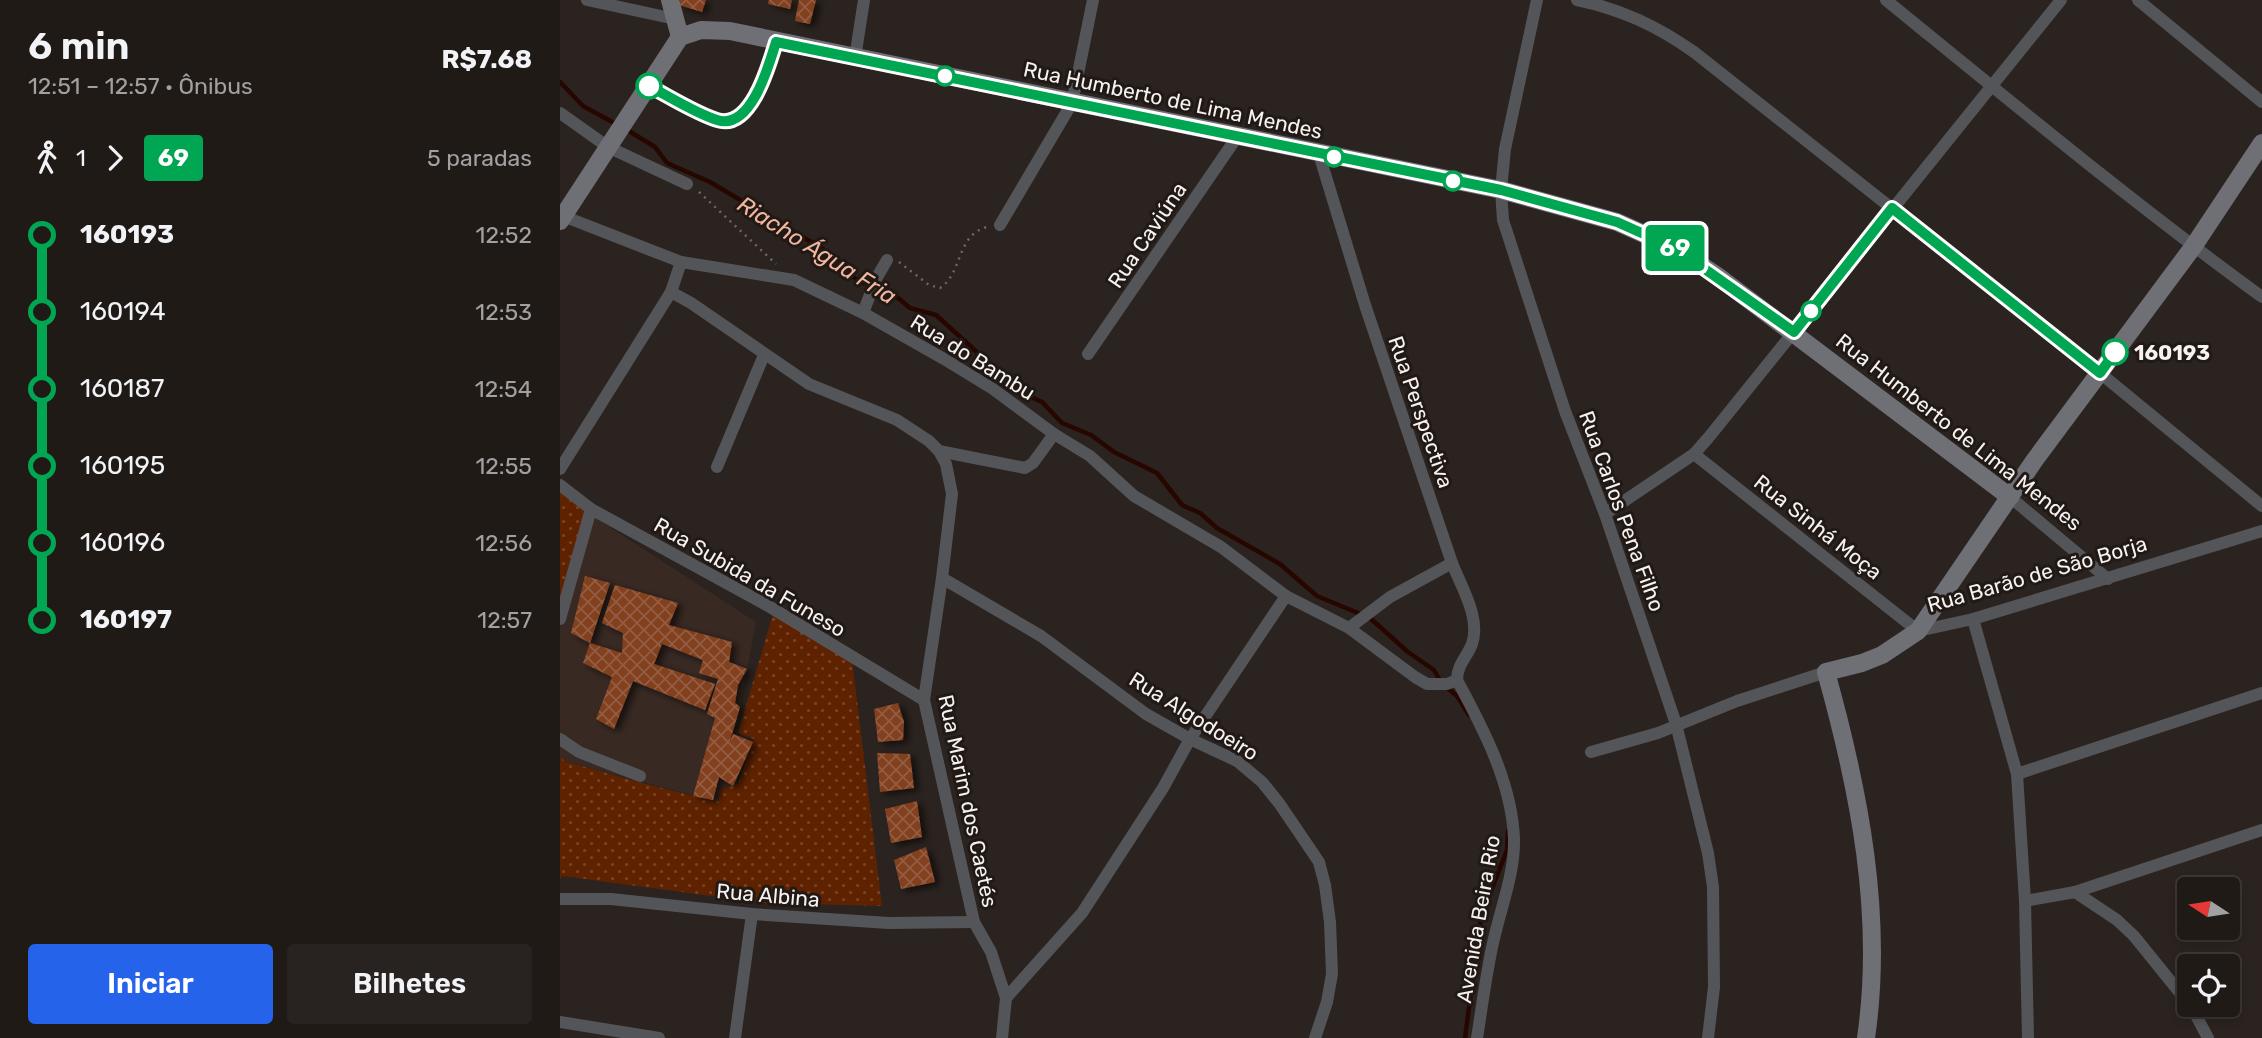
<!DOCTYPE html>
<html lang="pt">
<head>
<meta charset="utf-8">
<style>
	body { margin:0; font-family:Rubik,sans-serif; background:#282320; color:#f1f3f6; height:100vh; display:flex; flex-direction:column; font-size:26px; white-space:nowrap }
	* { box-sizing:border-box; margin:0 }
	p { font-size:23px; color:#a2a1a1 }
	.icon { flex:none; width:38px; height:38px; fill:none; stroke:currentColor; stroke-width:2; stroke-linecap:round; stroke-linejoin:round }
	.map { position:relative; flex:1; overflow:hidden }
	.side { display:flex; flex-direction:column; background:#201a17; width:560px }
	.side>* { flex:none }
	.badge { padding:0 14px; border-radius:5px; font-size:24px; line-height:46px }
	.needle { width:46px; rotate:282deg }
	.buttons { position:absolute; left:1617px; top:877px; display:grid; gap:14px }
	.buttons a { display:grid; place-items:center; width:63px; height:63px; border-radius:7px; background:#201a17; box-shadow:0 4px 10px #0003,0 0 0 2px #3d3836; font-size:35px }
	.map>.badge { position:absolute; translate:-50% -50%; box-shadow:0 0 0 4px #fff }
	.legs { display:flex; align-items:center; gap:10px; height:77px; padding:0 28px; font-size:23px }
	.legs p { margin-inline-start:auto }
	.head { display:flex; align-items:center; justify-content:space-between; height:119px; padding:0 28px }
	h1 { font-size:38px; font-weight:600; line-height:52px }
	.cta { display:flex; gap:14px; margin-top:auto; padding:14px 28px }
	.cta a { flex:1; height:80px; border-radius:7px; background:#2563eb; color:#fff; font-size:28px; font-weight:600; line-height:80px; text-align:center }
	.cta a+a { background:#282320; color:#f1f3f6 }
	ul { padding:0 28px; list-style:none }
	li { display:flex; align-items:center; gap:24px; height:77px; font-size:26px }
	li i { display:grid; place-items:center; width:10px; height:100%; margin:0 9px; background:currentColor }
	li i::after { content:''; width:18px; height:18px; margin:-9px; border:5px solid; border-radius:50%; background:#201a17 }
	li p { margin-inline-start:auto }
	li:first-child i { background:linear-gradient(#0000 50%,currentColor 0) }
	li:last-child i { background:linear-gradient(currentColor 50%,#0000 0) }
	main { display:flex; flex:1; min-height:0 }
	.map>svg:first-child { display:block }
	.built { fill:#382923 }
	.grass { fill:url(#grass-dots) }
	.lines { fill:none; stroke-linecap:round; stroke-linejoin:round }
	.stream { stroke:#270600; stroke-width:4.5 }
	.building { fill:url(#building-cross-hatch); filter:url(#shadow) }
	.path { stroke:#6e6763; stroke-width:2.5; stroke-dasharray:2 5; stroke-linecap:butt }
	.street { stroke:#545559; stroke-width:12 }
	.secondary { stroke:#6f6f76; stroke-width:18 }
	.line-1-casing { stroke:#fff; stroke-width:16 }
	.line-1 { stroke:#00a651; stroke-width:10 }
	.stop-1-dot { fill:#fff; stroke:#00a651; stroke-width:3.5 }
	.labels { text-anchor:middle; dominant-baseline:central; stroke-width:6; stroke-linejoin:round; paint-order:stroke }
	.street-label { font-size:21px; fill:#f7f1ef; stroke:#211916 }
	.stop-label { font-size:21px; font-weight:bold; fill:#f7f1ef; stroke:#211916; text-anchor:start }
	.water-label { font-size:23px; font-style:italic; fill:#f2b69c; stroke:#211916 }
</style>
</head>
<body>
<main>
<section class="side">
<div class="head"><div><h1>6 min</h1><p>12:51 – 12:57 · Ônibus</p></div><b>R$7.68</b></div>
<div class="legs"><svg class="icon" aria-label="walk" viewBox="0 0 24 24"><circle cx="13" cy="4" r="2"/><path d="M13 8l-2 6 4 7M11 14l-3 7M7 12l3-4h3l4 4"/></svg>1<svg class="icon" aria-label="forward" viewBox="0 0 24 24"><path d="M9 5l7 7-7 7"/></svg><b class="badge" style="background:#00a651;color:#fff">69</b><p>5 paradas</p></div>
<ul>
<li><i style="color:#00a651"></i><b>160193</b><p>12:52</p></li>
<li><i style="color:#00a651"></i><span>160194</span><p>12:53</p></li>
<li><i style="color:#00a651"></i><span>160187</span><p>12:54</p></li>
<li><i style="color:#00a651"></i><span>160195</span><p>12:55</p></li>
<li><i style="color:#00a651"></i><span>160196</span><p>12:56</p></li>
<li><i style="color:#00a651"></i><b>160197</b><p>12:57</p></li>
</ul>
<div class="cta"><a>Iniciar</a><a>Bilhetes</a></div>
</section>
<div class="map">
<svg width="1702" height="1038" viewBox="0 0 1702 1038">
	<defs>
		<pattern id="grass-dots" width="8" height="8" patternUnits="userSpaceOnUse" patternTransform="scale(1.75)"><rect width="8" height="8" fill="#5e2200"/><path d="M2 2h.1M6 6h.1" fill="none" stroke="#764326" stroke-width="1.8" stroke-linecap="round"/></pattern>
		<pattern id="building-cross-hatch" width="8" height="8" patternUnits="userSpaceOnUse" patternTransform="scale(1.75)"><rect width="8" height="8" fill="#82401f"/><path d="M0 0l8 8M0 8l8-8" fill="none" stroke="#945c40"/></pattern>
		<filter id="shadow"><feDropShadow dx="5" dy="3" stdDeviation="3.5" flood-color="#0009"/></filter>
	</defs>
	<rect width="100%" height="100%" fill="#2b231f"/>
	<!-- built -->
	<polygon class="built" points="25,511 196,622 177,723 160,776 178,784 158,802 4,761 0,755 0,598"/>
	<!-- grass -->
	<g class="grass">
		<polygon points="0,486 26,504 0,613"/>
		<polygon points="213,614 292,660 322,906 204,903 2,876 0,880 0,755 4,761 82,783 158,802 161,789 178,784 194,739 178,733"/>
	</g>
	<g class="lines">
		<!-- stream -->
		<g class="stream">
			<polyline points="0,82 23,106 56,124"/>
			<polyline points="64,128 95,147 107,163 150,182 263,249 278,267 302,283 317,284 331,292 350,308 376,315 462,393 482,402 502,423 531,435 554,452 597,473 622,505 640,513 657,528 720,564 757,596 810,618 848,652 874,670 880,681"/>
			<polyline points="886,687 897,696 909,715"/>
			<polyline points="905,1038 921,917 947,850 948,831"/>
		</g>
	</g>
	<!-- building -->
	<g class="building">
		<polygon points="120,0 146,0 142,12 119,5"/>
		<polygon points="209,0 232,0 230,9 208,4"/>
		<polygon points="239,0 256,0 250,24 235,21"/>
		<polygon points="25,576 50,583 30,643 11,633"/>
		<polygon points="55,585 118,603 109,625 172,642 169,662 187,669 178,685 175,703 180,707 169,744 173,734 193,742 173,786 159,777 153,800 133,796 155,718 147,714 158,679 139,673 143,660 102,644 94,664 155,684 145,710 73,681 54,729 36,719 52,677 23,663 30,643 62,653 63,633 42,623"/>
		<polygon points="338,703 344,722 343,740 318,742 314,709"/>
		<polygon points="317,753 350,754 354,788 320,792"/>
		<polygon points="357,801 362,837 331,843 325,809"/>
		<polygon points="366,847 375,882 341,889 334,860"/>
	</g>
	<g class="lines">
		<!-- path -->
		<g class="path">
			<polyline points="139,192 216,264"/>
			<path d="M339,262L369,285L380,288C403,273 396,235 427,227"/>
		</g>
		<!-- street -->
		<g class="street">
			<polyline points="27,0 115,19"/>
			<polyline points="977,0 945,149 941,190 943,220 1005,411 1045,514 1116,724 1148,853 1153,887 1154,987 1148,1038"/>
			<path d="M1017,0C1061,9 1097,26 1134,52L1540,373L1702,506"/>
			<path d="M1326,0C1450,101 1573,203 1702,297"/>
			<polyline points="1578,0 1702,102"/>
			<polyline points="295,58 304,0"/>
			<polyline points="89,86 159,121 173,120 187,110 203,81 216,42"/>
			<polyline points="0,113 48,147 127,184"/>
			<path d="M759,154L805,305L892,563C901,586 921,618 912,644C907,657 897,665 897,680"/>
			<polyline points="3,216 121,262 234,280 303,313 384,359 433,389 494,434 473,463 465,468 379,451"/>
			<polyline points="440,225 512,103 533,0"/>
			<polyline points="121,262 111,292 131,303 249,384 337,420 369,441 379,451 386,464 392,494 382,578 364,700 414,922 431,952 446,998 442,1038"/>
			<polyline points="303,313 316,279 327,260"/>
			<polyline points="528,354 677,137"/>
			<polyline points="494,434 530,456 574,496 661,547 726,596 789,628 855,677 867,684 887,684 897,680"/>
			<polyline points="1134,454 1358,631 1413,619 1702,531"/>
			<polyline points="157,467 204,355"/>
			<polyline points="0,469 111,292"/>
			<polyline points="0,485 31,509 210,607 364,700"/>
			<polyline points="1450,497 1548,579"/>
			<polyline points="1045,514 1134,454 1149,437 1501,0"/>
			<polyline points="382,578 481,636 586,714 630,739 677,761 702,782 719,803 759,862 765,885 770,922 772,974 767,1002 755,1038"/>
			<polyline points="0,619 31,509"/>
			<polyline points="1413,619 1457,774 1465,901 1468,1038"/>
			<polyline points="789,628 830,597 892,563"/>
			<path d="M897,680C923,728 952,783 954,839C955,873 940,910 933,943C926,974 922,1007 917,1038"/>
			<polyline points="0,739 19,752 80,776"/>
			<polyline points="1031,752 1098,733 1177,701 1266,672"/>
			<polyline points="1457,774 1702,693"/>
			<polyline points="1515,892 1557,920 1574,936 1629,1004"/>
			<polyline points="0,899 51,899 192,914 329,923 414,922"/>
			<polyline points="1465,901 1515,892 1702,830"/>
			<polyline points="446,998 522,913 603,788 630,739 726,596"/>
			<polyline points="1630,1004 1648,1038"/>
			<polyline points="0,1022 99,1038"/>
			<polyline points="175,1038 192,914"/>
		</g>
		<!-- secondary -->
		<g class="secondary">
			<polyline points="110,0 120,37"/>
			<polyline points="120,37 141,30 170,31 941,190 1057,222 1115,248 1156,275 1450,497"/>
			<polyline points="0,221 120,37"/>
			<path d="M1306,1038C1324,915 1299,790 1266,672L1302,663L1322,655L1358,631L1474,461L1633,247L1702,143"/>
		</g>
	</g>
	<g class="lines">
		<!-- line-1 casing -->
		<g class="line-1-casing">
			<path id="line-1" d="M89,86C110,97 135,113 157,120C191,131 209,65 216,42L941,190L1057,222L1115,248L1234,332L1332,208L1540,373L1555,352"/>
		</g>
		<!-- line-1 -->
		<use href="#line-1" class="line-1"/>
	</g>
	<!-- markers -->
	<g class="stop-1-dot">
		<circle cx="385" cy="76" r="9"/>
		<circle cx="89" cy="86" r="12"/>
		<circle cx="774" cy="157" r="9"/>
		<circle cx="893" cy="181" r="9"/>
		<circle cx="1251" cy="311" r="9"/>
		<circle cx="1555" cy="352" r="12"/>
	</g>
	<g class="labels">
		<!-- street labels -->
		<g class="street-label">
			<text transform="translate(613 100) rotate(12)">Rua Humberto de Lima Mendes</text>
			<text transform="translate(587 235) rotate(-56)">Rua Caviúna</text>
			<text transform="translate(413 357) rotate(32)">Rua do Bambu</text>
			<text transform="translate(861 412) rotate(71)">Rua Perspectiva</text>
			<text transform="translate(1399 432) rotate(38)">Rua Humberto de Lima Mendes</text>
			<text transform="translate(1062 511) rotate(70)">Rua Carlos Pena Filho</text>
			<text transform="translate(1258 527) rotate(38)">Rua Sinhá Moça</text>
			<text transform="translate(1477 574) rotate(-16)">Rua Barão de São Borja</text>
			<text transform="translate(190 577) rotate(30)">Rua Subida da Funeso</text>
			<text transform="translate(634 716) rotate(32)">Rua Algodoeiro</text>
			<text transform="translate(408 801) rotate(78)">Rua Marim dos Caetés</text>
			<text transform="translate(208 895) rotate(5)">Rua Albina</text>
			<text transform="translate(918 919) rotate(-80)">Avenida Beira Rio</text>
		</g>
		<!-- stop labels -->
		<g class="stop-label">
			<text x="1574" y="352">160193</text>
		</g>
		<!-- water labels -->
		<g class="water-label">
			<text transform="translate(257 250) rotate(32)">Riacho Água Fria</text>
		</g>
	</g>
</svg>
<div class="buttons">
<a><svg class="needle" viewBox="-14 -14 28 28"><path d="M0-13l5 13h-10z" fill="#e53935"/><path d="M0 13l5-13h-10z" fill="#a2a1a1"/></svg></a>
<a><svg class="icon" aria-label="locate" viewBox="0 0 24 24"><circle cx="12" cy="12" r="6"/><path d="M12 2v4M12 18v4M2 12h4M18 12h4"/></svg></a>
</div>
<b class="badge" style="left:1115px;top:248px;background:#00a651;color:#fff">69</b>
</div>
</main>
</body>
</html>
